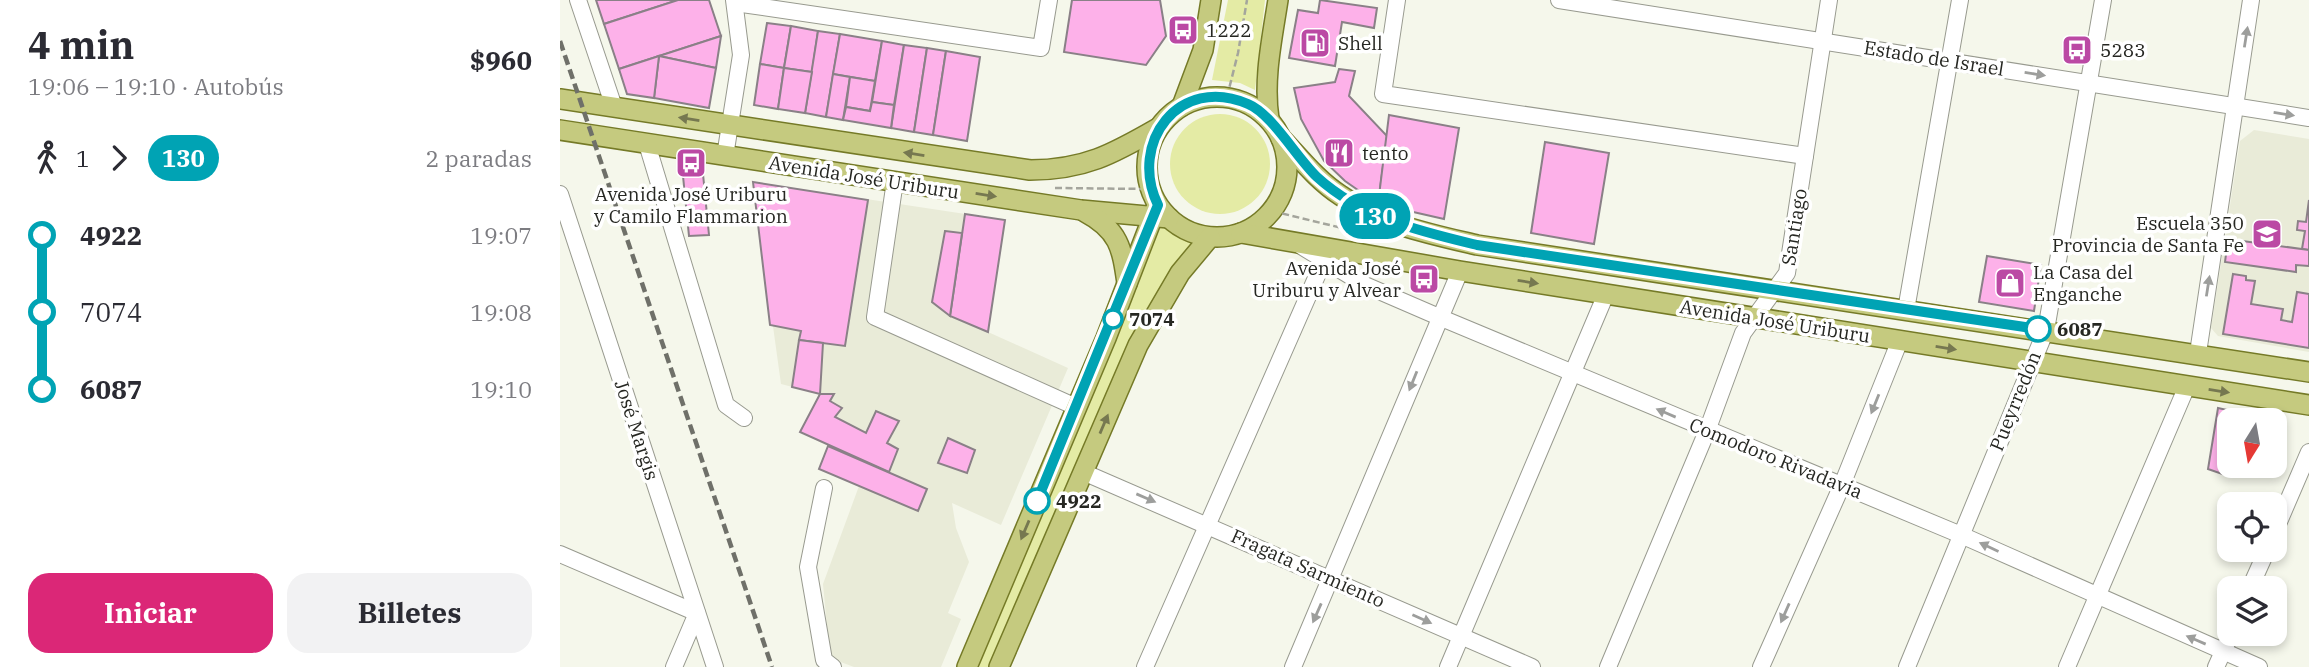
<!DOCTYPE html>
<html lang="es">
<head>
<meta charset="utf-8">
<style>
	body { margin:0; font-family:"IBM Plex Serif",serif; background:#f2f2f3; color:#2b2b33; height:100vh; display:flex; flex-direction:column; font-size:26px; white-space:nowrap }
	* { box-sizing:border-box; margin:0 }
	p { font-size:23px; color:#7c7c81 }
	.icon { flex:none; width:38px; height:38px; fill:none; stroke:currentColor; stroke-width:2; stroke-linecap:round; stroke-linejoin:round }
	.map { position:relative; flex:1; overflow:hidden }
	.side { display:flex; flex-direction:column; background:#fff; width:560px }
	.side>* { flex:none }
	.badge { padding:0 14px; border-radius:23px; font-size:24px; line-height:46px }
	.needle { width:46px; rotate:191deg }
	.fabs { position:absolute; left:1657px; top:408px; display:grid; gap:14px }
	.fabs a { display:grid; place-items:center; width:70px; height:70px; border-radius:14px; background:#fff; box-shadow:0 4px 10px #0003; font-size:35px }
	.map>.badge { position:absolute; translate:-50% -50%; box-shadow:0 0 0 4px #fff }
	.legs { display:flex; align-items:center; gap:10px; height:77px; padding:0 28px; font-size:23px }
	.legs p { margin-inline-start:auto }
	.headline { display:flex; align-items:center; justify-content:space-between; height:119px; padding:0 28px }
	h1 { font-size:38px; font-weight:800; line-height:52px }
	.cta { display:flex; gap:14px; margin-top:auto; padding:14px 28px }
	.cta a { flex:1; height:80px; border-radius:21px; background:#db2777; color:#fff; font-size:28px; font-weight:800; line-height:80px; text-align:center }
	.cta a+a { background:#f2f2f3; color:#2b2b33 }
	ul { padding:0 28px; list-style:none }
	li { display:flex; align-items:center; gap:24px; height:77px; font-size:26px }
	li i { display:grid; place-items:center; width:10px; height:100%; margin:0 9px; background:currentColor }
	li i::after { content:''; width:18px; height:18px; margin:-9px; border:5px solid; border-radius:50%; background:#fff }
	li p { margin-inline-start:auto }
	li:first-child i { background:linear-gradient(#0000 50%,currentColor 0) }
	li:last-child i { background:linear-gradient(currentColor 50%,#0000 0) }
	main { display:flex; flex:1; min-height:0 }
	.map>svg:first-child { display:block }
	.built { fill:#e9ebd8 }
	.green { fill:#e4eba5 }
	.building { fill:#fdb1e9; stroke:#8a8087; stroke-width:2 }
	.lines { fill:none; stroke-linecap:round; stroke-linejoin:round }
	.minor-casing { stroke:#989a8f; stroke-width:18 }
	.major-casing { stroke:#757a27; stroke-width:22 }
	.path { stroke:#a4a59c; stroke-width:2.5; stroke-dasharray:7 3.5; stroke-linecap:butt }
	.minor { stroke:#fff; stroke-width:16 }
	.major { stroke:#c5ca7f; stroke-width:19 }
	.rail { stroke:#6f7069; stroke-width:4.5; stroke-dasharray:10 5; stroke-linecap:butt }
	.oneway { fill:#9d9e9c }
	.oneway2 { fill:#767850 }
	.line-1-casing { stroke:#fff; stroke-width:16 }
	.line-1 { stroke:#00a3b4; stroke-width:10 }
	.stop-1-dot { fill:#fff; stroke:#00a3b4; stroke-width:3.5 }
	.labels { text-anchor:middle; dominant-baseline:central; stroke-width:7; stroke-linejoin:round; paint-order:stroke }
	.poi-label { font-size:19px; fill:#262722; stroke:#fff; text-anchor:start }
	.street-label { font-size:19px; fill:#262722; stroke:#fff }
	.stop-label { font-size:19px; font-weight:bold; fill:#262722; stroke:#fff; text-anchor:start }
</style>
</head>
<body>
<main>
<section class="side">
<div class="headline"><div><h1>4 min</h1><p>19:06 – 19:10 · Autobús</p></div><b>$960</b></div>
<div class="legs"><svg class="icon" aria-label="walk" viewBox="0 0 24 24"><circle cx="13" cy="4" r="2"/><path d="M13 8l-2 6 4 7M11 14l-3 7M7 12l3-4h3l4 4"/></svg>1<svg class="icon" aria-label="forward" viewBox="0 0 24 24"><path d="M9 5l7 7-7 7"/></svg><b class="badge" style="background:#00a3b4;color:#fff">130</b><p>2 paradas</p></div>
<ul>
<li><i style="color:#00a3b4"></i><b>4922</b><p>19:07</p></li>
<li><i style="color:#00a3b4"></i><span>7074</span><p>19:08</p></li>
<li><i style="color:#00a3b4"></i><b>6087</b><p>19:10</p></li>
</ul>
<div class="cta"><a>Iniciar</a><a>Billetes</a></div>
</section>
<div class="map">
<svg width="1749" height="667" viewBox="0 0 1749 667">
	<rect width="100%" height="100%" fill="#f5f7eb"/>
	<!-- built -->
	<g class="built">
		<polygon points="1694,130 1749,139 1749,352 1658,336 1651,328 1680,141"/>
		<polygon points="193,182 445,220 428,332 508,368 441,525 392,503 396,528 409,562 388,613 401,619 381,667 294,667 270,658 263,584 299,486 259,469 268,446 240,432 260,394 221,384"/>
	</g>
	<!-- green -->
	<g class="green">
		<polygon points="668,0 705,0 695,90 680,83 652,80"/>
		<circle cx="660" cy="164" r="50"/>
		<path d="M594,217C614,219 629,233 650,237L620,273L439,667H407Z"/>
	</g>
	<!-- building -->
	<g class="building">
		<polygon points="36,0 118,0 44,24"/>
		<polygon points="118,0 149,0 161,36 59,69 44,24"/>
		<polygon points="512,0 600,0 606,36 586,65 504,52"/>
		<polygon points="760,0 817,8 814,28 782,22 775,66 729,58 738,10 758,13"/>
		<polygon points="207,23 231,26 224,68 200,64"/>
		<polygon points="231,26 258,31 252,72 224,68"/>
		<polygon points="258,31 280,34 266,117 245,113"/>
		<polygon points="280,34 322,41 315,81 273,74"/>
		<polygon points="161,36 156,68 99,56"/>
		<polygon points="322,41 344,45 334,105 312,102"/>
		<polygon points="344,45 367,48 354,132 331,128"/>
		<polygon points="367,48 386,51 373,135 354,132"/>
		<polygon points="386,51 420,57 407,141 373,135"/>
		<polygon points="99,56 156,68 149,108 94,98"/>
		<polygon points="99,56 94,98 67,94 59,69"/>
		<polygon points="200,64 224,68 218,109 194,105"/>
		<polygon points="224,68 252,72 245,113 218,109"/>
		<polygon points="779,69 795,71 789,96 827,136 818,204 785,181 764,161 741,119 734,88 775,82"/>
		<polygon points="273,74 290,77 283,120 266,117"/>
		<polygon points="290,77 315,81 310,111 286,107"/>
		<polygon points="312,102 334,105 331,128 283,120 286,107 310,111"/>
		<polygon points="829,115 899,128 884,219 818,204"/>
		<polygon points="985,142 1049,153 1034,244 971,233"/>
		<polygon points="143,174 149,235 129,236 123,176"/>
		<polygon points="193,182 308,200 285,346 239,340 241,331 210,325"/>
		<polygon points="1749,200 1749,250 1742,249 1745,231 1737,230 1738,221 1746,222"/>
		<polygon points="405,214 445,220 428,332 390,316"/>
		<polygon points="385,231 402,233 390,316 372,302"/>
		<polygon points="1668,239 1749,250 1749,266 1736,265 1736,272 1665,262"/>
		<polygon points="1427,256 1481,265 1474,311 1419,302"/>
		<polygon points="1673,274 1686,276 1686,280 1695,281 1691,304 1723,309 1721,320 1732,322 1737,292 1749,294 1749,348 1663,334"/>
		<polygon points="239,340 263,343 260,394 232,387"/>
		<polygon points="260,394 274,394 270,401 282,408 275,417 306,433 316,411 339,421 327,443 338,449 329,472 240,432"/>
		<polygon points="1658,408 1676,412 1675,420 1670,420 1665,475 1648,469"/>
		<polygon points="388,438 415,450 407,473 378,463"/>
		<polygon points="268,446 367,489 358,511 259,469"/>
	</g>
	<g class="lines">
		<!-- minor casing -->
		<g class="minor-casing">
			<g id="minor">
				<polyline points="18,0 54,107"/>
				<polyline points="837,0 823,94 1245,156"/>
				<polyline points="999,0 1749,118"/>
				<polyline points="175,3 481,48 489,0"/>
				<polyline points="87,144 166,405 184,418"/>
				<polyline points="165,156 181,55 174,0"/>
				<polyline points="335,181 315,317 516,407"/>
				<polyline points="0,194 155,667"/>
				<polyline points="741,246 805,285 879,317 1401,535 1699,667"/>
				<polyline points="1346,310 1400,0"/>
				<polyline points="1638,353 1691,0"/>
				<polyline points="523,472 972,667"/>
				<polyline points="264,488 248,567 264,660 273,667"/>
				<polyline points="1715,531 1749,452"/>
				<polyline points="0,554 137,613 114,667"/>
				<polyline points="1690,588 1707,550"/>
				<polyline points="585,667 767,253"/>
				<polyline points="733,667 900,271"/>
				<polyline points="888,667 1046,294"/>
				<polyline points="1048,667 1147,431 1183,333 1227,273 1269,0"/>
				<polyline points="1201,667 1282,485 1340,340"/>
				<polyline points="1347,667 1486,330 1543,0"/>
				<polyline points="1507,667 1627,386"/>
				<polyline points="1656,667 1671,634"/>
			</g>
		</g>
		<!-- major casing -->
		<g class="major-casing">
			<g id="major">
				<circle cx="657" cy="167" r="70"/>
				<path d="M0,99L470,170C524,170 553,154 598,128"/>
				<polyline points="622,106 643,50 651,0"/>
				<path d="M709,119C703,80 712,39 718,0"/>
				<polyline points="0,130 521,210 609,218"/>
				<path d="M721,138C740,158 757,180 780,195C820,224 870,234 917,245L1749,372"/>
				<path d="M525,212C559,230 562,248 567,283"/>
				<polyline points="681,233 900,271 1749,405"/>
				<polyline points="407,667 546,338 597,206"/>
				<polyline points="439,667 578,345 620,273 650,237"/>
			</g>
		</g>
		<!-- path -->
		<g class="path">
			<polyline points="667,97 678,53 687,0"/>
			<polyline points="495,188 590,189"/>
			<polyline points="712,211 827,239"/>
		</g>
		<!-- minor -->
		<use href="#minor" class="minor"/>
		<!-- major -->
		<use href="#major" class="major"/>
		<!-- rail -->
		<polyline class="rail" points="0,41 212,667"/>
	</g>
	<!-- one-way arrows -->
	<defs><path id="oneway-solid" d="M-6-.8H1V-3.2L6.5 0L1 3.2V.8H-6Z" transform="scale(1.75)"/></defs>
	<g class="oneway">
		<use href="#oneway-solid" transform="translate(1686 37) rotate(-81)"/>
		<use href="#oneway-solid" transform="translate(1475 74) rotate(9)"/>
		<use href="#oneway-solid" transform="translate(1724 114) rotate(9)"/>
		<use href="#oneway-solid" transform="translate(1648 286) rotate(-81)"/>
		<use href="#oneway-solid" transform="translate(853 381) rotate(112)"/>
		<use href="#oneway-solid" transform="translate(1315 404) rotate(112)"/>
		<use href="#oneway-solid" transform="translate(1106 413) rotate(-157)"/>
		<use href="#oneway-solid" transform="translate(586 498) rotate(23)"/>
		<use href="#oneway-solid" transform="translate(1429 547) rotate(-155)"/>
		<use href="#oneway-solid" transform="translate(757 613) rotate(114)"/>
		<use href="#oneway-solid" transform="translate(1225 613) rotate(114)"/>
		<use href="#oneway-solid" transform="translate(862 619) rotate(24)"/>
		<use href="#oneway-solid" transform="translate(1636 640) rotate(-157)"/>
	</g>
	<g class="oneway2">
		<use href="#oneway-solid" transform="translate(129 119) rotate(-171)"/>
		<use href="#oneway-solid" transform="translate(354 154) rotate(-171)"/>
		<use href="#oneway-solid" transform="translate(426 195) rotate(9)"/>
		<use href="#oneway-solid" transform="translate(968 282) rotate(9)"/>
		<use href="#oneway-solid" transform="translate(1386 348) rotate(9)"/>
		<use href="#oneway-solid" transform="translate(1659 391) rotate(9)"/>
		<use href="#oneway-solid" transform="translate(544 424) rotate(-67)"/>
		<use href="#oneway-solid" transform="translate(465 530) rotate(113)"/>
	</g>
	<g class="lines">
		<!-- line-1 casing -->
		<g class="line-1-casing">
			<path id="line-1" d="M477,501L598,205C568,143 619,74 688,104C712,114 736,157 757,177C802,218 859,231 917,245L1478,329"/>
		</g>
		<!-- line-1 -->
		<use href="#line-1" class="line-1"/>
	</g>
	<!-- icons -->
	<defs>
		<g id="bus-square" transform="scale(1.575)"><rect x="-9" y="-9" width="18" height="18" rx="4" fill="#bb49a4" stroke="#fff"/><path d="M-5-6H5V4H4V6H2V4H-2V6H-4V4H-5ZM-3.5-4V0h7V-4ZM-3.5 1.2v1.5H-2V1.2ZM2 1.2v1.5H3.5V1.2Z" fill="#fff"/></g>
		<g id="fuel-square" transform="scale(1.575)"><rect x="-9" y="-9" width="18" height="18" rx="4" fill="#bb49a4" stroke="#fff"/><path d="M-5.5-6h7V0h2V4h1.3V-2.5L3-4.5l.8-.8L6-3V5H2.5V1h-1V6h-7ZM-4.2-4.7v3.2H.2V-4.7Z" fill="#fff"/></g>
		<g id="restaurant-square" transform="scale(1.575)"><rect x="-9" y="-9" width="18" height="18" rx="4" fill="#bb49a4" stroke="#fff"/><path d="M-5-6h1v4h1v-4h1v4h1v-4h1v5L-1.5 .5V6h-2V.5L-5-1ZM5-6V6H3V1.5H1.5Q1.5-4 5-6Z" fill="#fff"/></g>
		<g id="school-square" transform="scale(1.575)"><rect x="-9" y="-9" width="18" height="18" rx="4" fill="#bb49a4" stroke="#fff"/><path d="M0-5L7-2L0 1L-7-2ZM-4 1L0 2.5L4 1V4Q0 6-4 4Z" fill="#fff"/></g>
		<g id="shop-square" transform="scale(1.575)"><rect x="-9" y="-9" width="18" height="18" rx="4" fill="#bb49a4" stroke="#fff"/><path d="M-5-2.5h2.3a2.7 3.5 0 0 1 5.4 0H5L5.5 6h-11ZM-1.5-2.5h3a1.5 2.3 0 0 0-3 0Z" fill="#fff"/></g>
	</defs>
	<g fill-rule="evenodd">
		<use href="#bus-square" x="623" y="30"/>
		<use href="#fuel-square" x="755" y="43"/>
		<use href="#bus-square" x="1517" y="50"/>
		<use href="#restaurant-square" x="779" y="153"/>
		<use href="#bus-square" x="131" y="163"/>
		<use href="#school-square" x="1707" y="234"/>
		<use href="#bus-square" x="864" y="279"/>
		<use href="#shop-square" x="1450" y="283"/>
	</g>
	<!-- markers -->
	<g class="stop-1-dot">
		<circle cx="553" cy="319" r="9"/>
		<circle cx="1478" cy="329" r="12"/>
		<circle cx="477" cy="501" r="12"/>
	</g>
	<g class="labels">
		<!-- poi labels -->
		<g class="poi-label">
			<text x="646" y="30">1222</text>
			<text x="778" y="43">Shell</text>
			<text x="1540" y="50">5283</text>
			<text x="802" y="153">tento</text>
			<text x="131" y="194" text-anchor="middle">Avenida José Uriburu<tspan x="131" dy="22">y Camilo Flammarion</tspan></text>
			<text x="1684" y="223" text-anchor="end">Escuela 350<tspan x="1684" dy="22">Provincia de Santa Fe</tspan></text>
			<text x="841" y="268" text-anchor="end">Avenida José<tspan x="841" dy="22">Uriburu y Alvear</tspan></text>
			<text x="1473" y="272">La Casa del<tspan x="1473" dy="22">Enganche</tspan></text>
		</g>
		<!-- street labels -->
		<g class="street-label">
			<text transform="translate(1374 58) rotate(9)">Estado de Israel</text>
			<text transform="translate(304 177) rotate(9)">Avenida José Uriburu</text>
			<text transform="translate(1234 227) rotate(-81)">Santiago</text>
			<text transform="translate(1215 321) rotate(9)">Avenida José Uriburu</text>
			<text transform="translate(1455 401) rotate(-68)">Pueyrredón</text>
			<text transform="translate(77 430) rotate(72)">José Margis</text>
			<text transform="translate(1216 458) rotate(22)">Comodoro Rivadavia</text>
			<text transform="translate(748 568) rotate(24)">Fragata Sarmiento</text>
		</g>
		<!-- stop labels -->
		<g class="stop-label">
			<text x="569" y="319">7074</text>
			<text x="1497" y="329">6087</text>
			<text x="496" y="501">4922</text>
		</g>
	</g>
</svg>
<div class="fabs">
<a><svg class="needle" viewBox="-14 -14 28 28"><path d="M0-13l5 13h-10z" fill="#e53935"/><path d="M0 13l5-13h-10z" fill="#7c7c81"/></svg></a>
<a><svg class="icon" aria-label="locate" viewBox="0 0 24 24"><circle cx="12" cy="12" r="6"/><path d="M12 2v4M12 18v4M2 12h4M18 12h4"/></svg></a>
<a><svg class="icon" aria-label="layers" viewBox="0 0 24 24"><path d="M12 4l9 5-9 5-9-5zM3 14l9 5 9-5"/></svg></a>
</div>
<b class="badge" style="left:815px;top:216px;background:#00a3b4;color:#fff">130</b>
</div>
</main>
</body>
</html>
